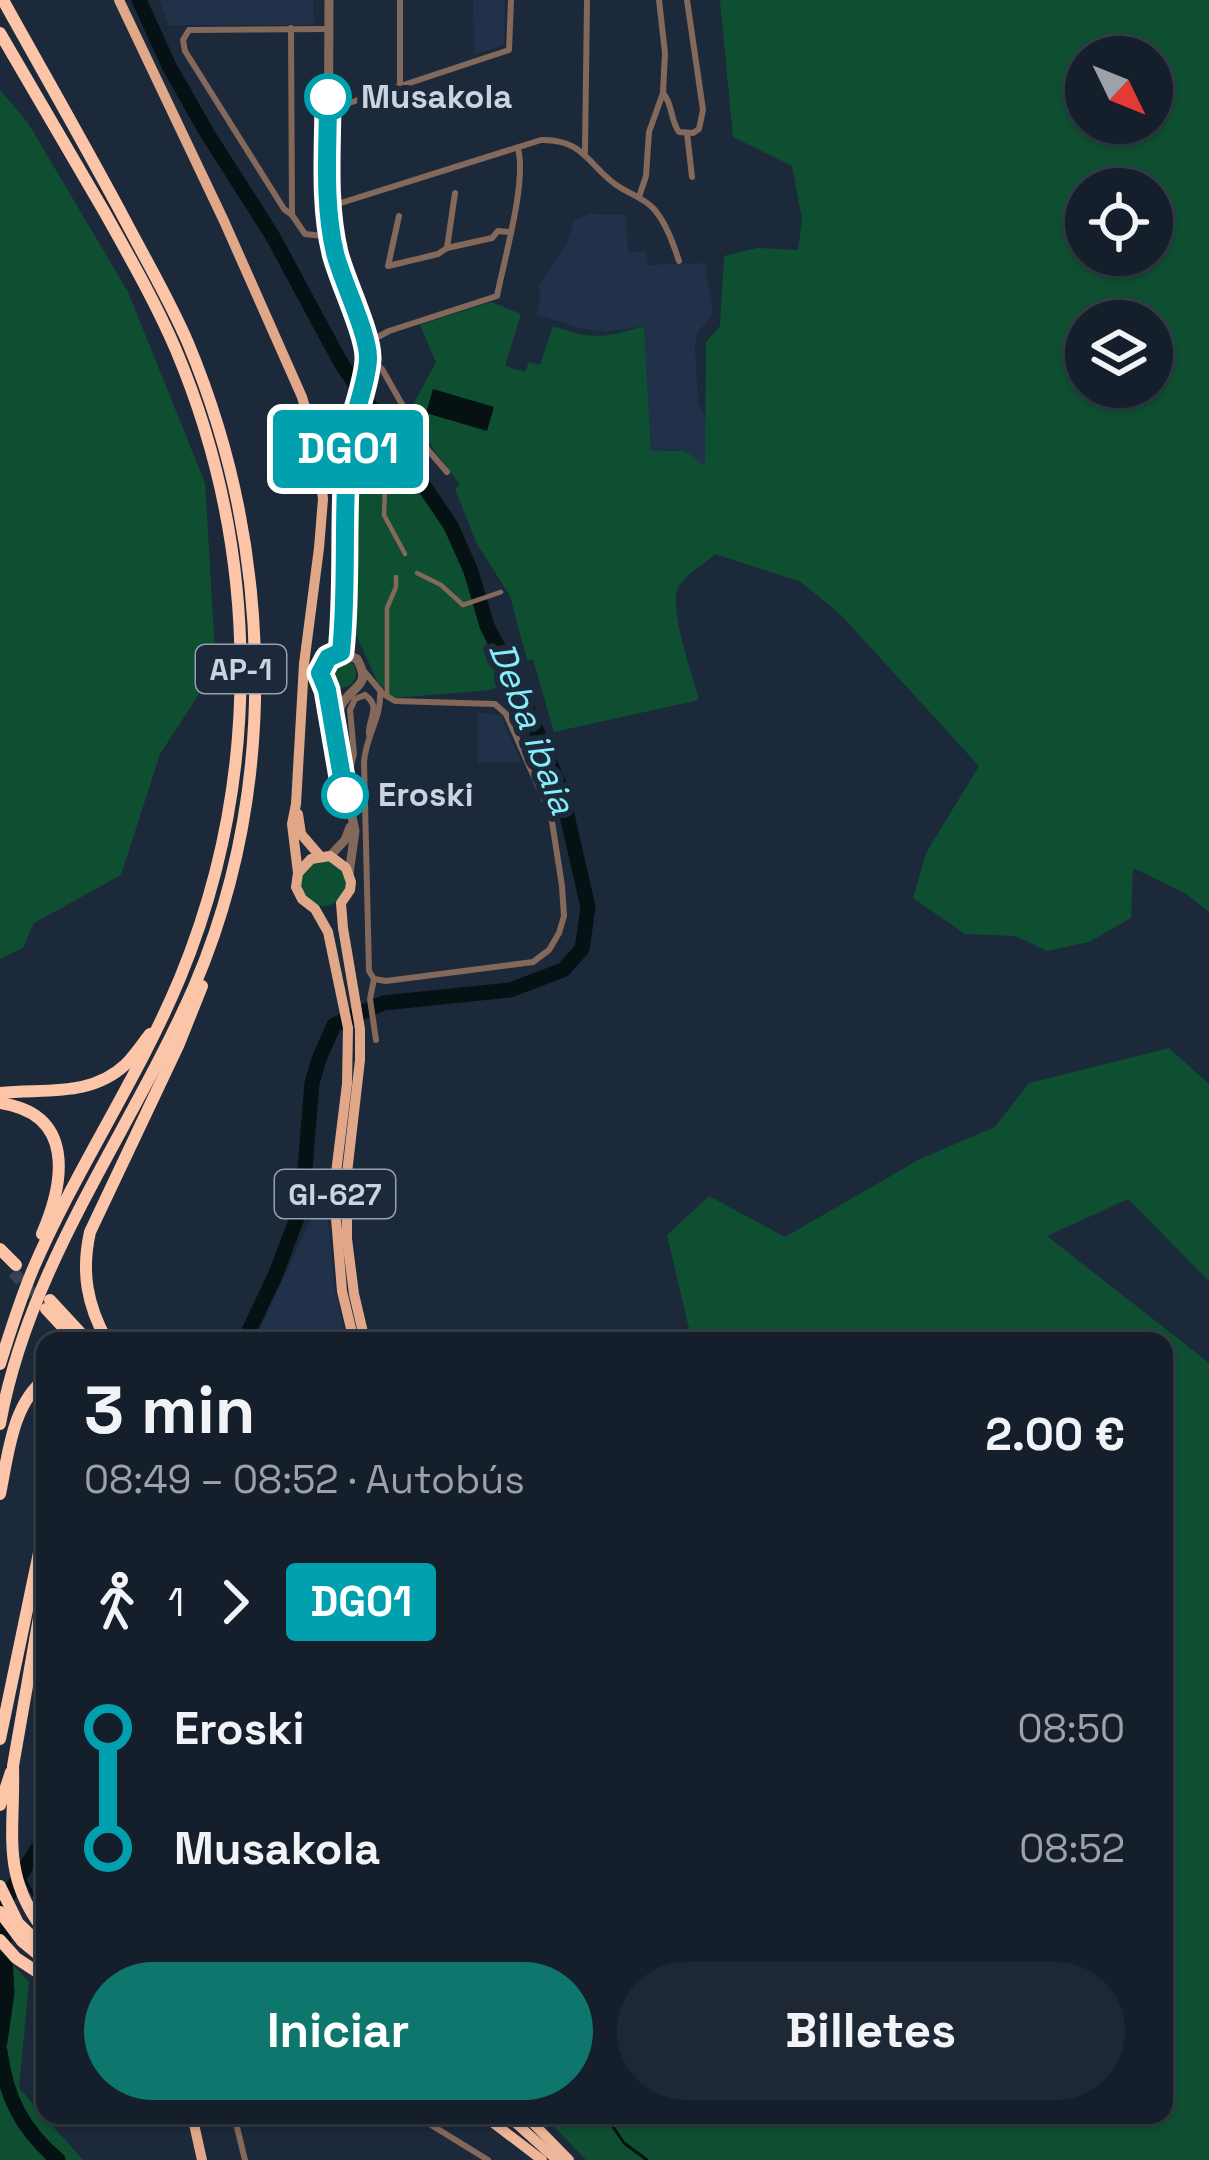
<!DOCTYPE html>
<html lang="es">
<head>
<meta charset="utf-8">
<style>
	body { margin:0; font-family:"Space Grotesk",sans-serif; background:#1e2734; color:#f1f3f6; height:100vh; display:flex; flex-direction:column; font-size:45px; white-space:nowrap }
	* { box-sizing:border-box; margin:0 }
	p { font-size:39px; color:#9da2a9 }
	.icon { flex:none; width:66px; height:66px; fill:none; stroke:currentColor; stroke-width:2; stroke-linecap:round; stroke-linejoin:round }
	.map { position:relative; flex:1; overflow:hidden }
	.side { position:absolute; left:36px; top:1332px; width:1137px; height:792px; display:flex; flex-direction:column; background:#151f2c; border-radius:24px; box-shadow:0 3px 9px #0004,0 0 0 3px #343d48 }
	.side>* { flex:none }
	.badge { padding:0 24px; border-radius:9px; font-size:42px; line-height:78px }
	.needle { width:78px; rotate:133deg }
	.fabs { position:absolute; left:1065px; top:36px; display:grid; gap:24px }
	.fabs a { display:grid; place-items:center; width:108px; height:108px; border-radius:50%; background:#151f2c; box-shadow:0 3px 9px #0004,0 0 0 3px #343d48; font-size:60px }
	.map>.badge { position:absolute; translate:-50% -50%; box-shadow:0 0 0 6px #fff }
	.legs { display:flex; align-items:center; gap:18px; height:132px; padding:0 48px; font-size:39px }
	.legs p { margin-inline-start:auto }
	.summary { display:flex; align-items:center; justify-content:space-between; height:204px; padding:0 48px }
	h1 { font-size:66px; font-weight:800; line-height:90px }
	.button { display:flex; gap:24px; margin-top:auto; padding:24px 48px }
	.button a { flex:1; height:138px; border-radius:72px; background:#0f766e; color:#fff; font-size:48px; font-weight:800; line-height:138px; text-align:center }
	.button a+a { background:#1e2734; color:#f1f3f6 }
	ul { padding:0 48px; list-style:none }
	li { display:flex; align-items:center; gap:42px; height:120px; font-size:45px }
	li i { display:grid; place-items:center; width:18px; height:100%; margin:0 15px; background:currentColor }
	li i::after { content:''; width:30px; height:30px; margin:-15px; border:9px solid; border-radius:50%; background:#151f2c }
	li p { margin-inline-start:auto }
	li:first-child i { background:linear-gradient(#0000 50%,currentColor 0) }
	li:last-child i { background:linear-gradient(currentColor 50%,#0000 0) }
	.map>svg:first-child { display:block }
	.built { fill:#203149 }
	.green { fill:#0f4f31; fill-rule:evenodd }
	.water { fill:#051112 }
	.lines { fill:none; stroke-linecap:round; stroke-linejoin:round }
	.stream { stroke:#051112; stroke-width:3 }
	.river { stroke:#051112; stroke-width:15 }
	.motorway-tunnel { stroke:#364254; stroke-width:12; stroke-dasharray:12 6; stroke-linecap:butt }
	.pedestrian { stroke:#84685a; stroke-width:4.5 }
	.minor { stroke:#84685a; stroke-width:6 }
	.tertiary { stroke:#84685a; stroke-width:9 }
	.primary { stroke:#e0a889; stroke-width:10 }
	.trunk { stroke:#eeb698; stroke-width:10 }
	.motorway { stroke:#fcc5a7; stroke-width:12 }
	.line-1-casing { stroke:#fff; stroke-width:27 }
	.line-1 { stroke:#00a0ae; stroke-width:18 }
	.stop-1-dot { fill:#fff; stroke:#00a0ae; stroke-width:6 }
	.labels { text-anchor:middle; dominant-baseline:central; stroke-width:12; stroke-linejoin:round; paint-order:stroke }
	.shield { fill:#1c293b; stroke:#96a0ae; stroke-width:3 }
	.shield-label { font-size:30px; font-weight:bold; fill:#cad3df }
	.stop-label { font-size:33px; font-weight:bold; fill:#cad3df; stroke:#1c293b; text-anchor:start }
	.water-label { font-size:36px; font-style:italic; fill:#85edfa; stroke:#1c293b }
</style>
</head>
<body>
<div class="map">
<svg width="1209" height="2160" viewBox="0 0 1209 2160">
	<rect width="100%" height="100%" fill="#1c293b"/>
	<!-- built -->
	<g class="built">
		<polygon points="159,0 313,0 314,25 169,25"/>
		<polygon points="473,0 505,0 504,45 474,55"/>
		<polygon points="590,214 626,215 628,253 646,251 647,265 705,263 713,314 697,333 695,347 698,402 710,427 706,467 674,450 651,452 644,326 606,332 579,328 536,314 541,297 539,286 567,244 574,220"/>
		<polygon points="477,713 501,715 521,762 478,763"/>
		<polygon points="322,1196 326,1200 335,1290 347,1341 254,1341"/>
	</g>
	<!-- green -->
	<g class="green">
		<path d="M720,0H1209V912L1185,893L1133,868L1131,918L1089,942L1047,951L1015,936L965,934L913,898L926,853L979,766L841,615L801,582L715,554C704,565 687,573 679,586C667,607 693,675 699,700L554,732L533,659L527,660L510,596L477,544L455,489L460,485C442,459 421,437 412,407L436,362L420,325L491,302L521,314L505,366L525,372L529,362L540,365L553,326C594,340 603,338 644,326L651,451H685L705,466L706,342L720,326L724,256L757,248L798,250L802,219L792,166L733,137ZM1086,57H1152V123H1086ZM1086,189H1152V255H1086ZM1086,321H1152V387H1086Z"/>
		<polygon points="0,90 28,123 128,292 205,483 216,668 160,754 121,875 34,923 23,948 0,959"/>
		<polygon points="364,410 406,475 448,528 492,655 507,681 491,690 393,698 377,681 354,630 353,519 358,449"/>
		<circle cx="341" cy="673" r="15"/>
		<circle cx="323" cy="883" r="23"/>
		<polygon points="1169,1048 1209,1084 1209,1281 1128,1199 1047,1236 1209,1363 1209,2160 586,2160 543,2115 1164,2115 1164,1341 692,1341 667,1235 709,1196 785,1237 920,1159 995,1127 1029,1083"/>
		<polygon points="0,1951 29,1982 19,2088 83,2160 0,2160"/>
	</g>
	<!-- water -->
	<polygon class="water" points="433,389 494,407 487,431 426,413"/>
	<g class="lines">
		<!-- stream -->
		<g class="stream">
			<polyline points="23,1876 39,1905 45,1909"/>
			<polyline points="605,2115 624,2143 647,2160"/>
		</g>
		<!-- river -->
		<g class="river">
			<polyline points="139,0 169,66 207,133 272,235 341,363 451,526 471,571 487,626 516,682 561,789 588,907 582,949 563,970 510,990 383,1003 334,1025 319,1059 312,1083 302,1205 275,1276 244,1341"/>
			<polyline points="0,2042 7,1992 2,1909 11,1890 45,1837"/>
			<path d="M0,2051C6,2098 22,2129 58,2160"/>
		</g>
		<!-- motorway-tunnel -->
		<polyline class="motorway-tunnel" points="13,1272 44,1307"/>
		<!-- pedestrian -->
		<g class="pedestrian">
			<polyline points="352,423 359,425 355,440 383,472 385,490 384,515 405,554"/>
			<polyline points="417,573 441,585 463,605 501,592"/>
			<polyline points="387,696 387,608 396,587 396,577"/>
		</g>
		<!-- minor -->
		<g class="minor">
			<polyline points="291,28 292,215"/>
			<polyline points="328,29 189,30 183,40 185,51 284,209 292,215 305,234 332,237"/>
			<polyline points="400,87 400,0"/>
			<path d="M663,93C673,104 670,120 679,132L693,133L699,129L703,110L687,0"/>
			<polyline points="328,110 509,50 511,0"/>
			<polyline points="687,133 692,177"/>
			<polyline points="585,152 587,0"/>
			<polyline points="639,197 646,176 649,132 663,93 665,53 659,0"/>
			<path d="M328,207L541,140C587,139 589,169 621,188C632,195 644,198 654,209C666,223 673,243 679,261"/>
			<polyline points="399,216 388,266 438,254 447,248 492,238 498,231 509,232"/>
			<polyline points="447,248 455,193"/>
			<path d="M365,344L389,331L497,296C504,260 527,181 518,149"/>
			<polyline points="370,359 382,369 428,450 447,472"/>
			<polyline points="363,670 383,694 395,701 495,704 506,714 551,815 562,886 564,916 559,933 549,950 533,962 386,981 374,979"/>
			<path d="M365,695C382,707 368,718 369,734"/>
			<polyline points="347,782 354,754 350,710 355,699 365,695"/>
			<path d="M376,1040L370,999L374,979L369,971L364,762C366,734 382,719 380,690"/>
			<polyline points="234,2115 245,2160"/>
			<polyline points="415,2115 488,2160"/>
		</g>
		<!-- tertiary -->
		<g class="tertiary">
			<polyline points="329,0 328,207 336,256 364,340 368,361 354,411 347,454 345,600 342,653"/>
			<path d="M334,727C335,725 340,708 341,706C351,685 373,688 357,659L342,653L328,658L321,673L327,690L328,705L355,831L349,874"/>
			<polyline points="330,856 345,840 350,827"/>
		</g>
		<!-- primary -->
		<g class="primary">
			<polyline points="119,0 224,221 302,397 317,448 323,499 319,548 304,664 296,804 292,824 298,873 296,887 302,899 315,909 328,932 348,1028 347,1084 336,1173 335,1206 342,1291 354,1341"/>
			<polyline points="298,814 301,834 320,856"/>
			<polyline points="298,873 311,859 330,856 346,868 351,882 350,890 341,903 343,928 360,1029 360,1060 347,1173 347,1239 354,1294 365,1341"/>
			<polyline points="192,2115 202,2160"/>
		</g>
		<!-- trunk -->
		<g class="trunk">
			<polyline points="483,2115 542,2160"/>
			<polyline points="507,2115 557,2160"/>
			<polyline points="525,2115 569,2160"/>
		</g>
		<!-- motorway -->
		<g class="motorway">
			<path d="M0,33C35,93 70,153 105,213C130,258 156,303 176,350C260,550 263,777 180,978C138,1079 76,1169 33,1269C20,1300 10,1332 0,1364"/>
			<path d="M0,1093C44,1088 90,1098 126,1064C135,1055 142,1044 150,1034"/>
			<path d="M0,1103C75,1114 65,1181 42,1234"/>
			<polyline points="0,1249 16,1265"/>
			<polyline points="50,1300 88,1341"/>
			<polyline points="46,1309 74,1339"/>
			<path d="M107,1341C87,1305 81,1272 90,1232L178,1046L202,986"/>
			<path d="M0,1424C29,1264 130,1133 194,987C281,784 272,544 188,343C170,301 147,262 126,222C86,147 44,74 3,0"/>
			<path d="M0,1494C8,1456 12,1404 45,1379"/>
			<path d="M45,1583L13,1766C15,1835 0,1874 45,1932"/>
			<polyline points="0,1739 45,1524"/>
			<polyline points="0,1805 11,1772"/>
			<polyline points="0,1886 18,1923 45,1949"/>
			<polyline points="0,1912 22,1941 45,1960"/>
			<polyline points="0,1940 16,1958 45,1977"/>
		</g>
	</g>
	<g class="lines">
		<!-- line-1 casing -->
		<g class="line-1-casing">
			<path id="line-1" d="M328,97C328,148 323,203 335,253C342,281 369,335 368,359C367,386 351,419 348,449C342,517 348,585 341,652L328,658L320,673L327,690L345,795"/>
		</g>
		<!-- line-1 -->
		<use href="#line-1" class="line-1"/>
	</g>
	<!-- markers -->
	<g class="stop-1-dot">
		<circle cx="328" cy="97" r="21"/>
		<circle cx="345" cy="795" r="21"/>
	</g>
	<g class="labels">
		<!-- shield labels -->
		<g class="shield">
			<rect x="196" y="645" width="90" height="48" rx="9"/>
			<rect x="275" y="1170" width="120" height="48" rx="9"/>
		</g>
		<g class="shield-label">
			<text x="241" y="669">AP-1</text>
			<text x="335" y="1194">GI-627</text>
		</g>
		<!-- stop labels -->
		<g class="stop-label">
			<text x="361" y="97">Musakola</text>
			<text x="378" y="795">Eroski</text>
		</g>
		<!-- water labels -->
		<g class="water-label">
			<text transform="translate(532 728) rotate(69)">Deba ibaia</text>
		</g>
	</g>
</svg>
<div class="fabs">
<a><svg class="needle" viewBox="-14 -14 28 28"><path d="M0-13l5 13h-10z" fill="#e53935"/><path d="M0 13l5-13h-10z" fill="#9da2a9"/></svg></a>
<a><svg class="icon" aria-label="locate" viewBox="0 0 24 24"><circle cx="12" cy="12" r="6"/><path d="M12 2v4M12 18v4M2 12h4M18 12h4"/></svg></a>
<a><svg class="icon" aria-label="layers" viewBox="0 0 24 24"><path d="M12 4l9 5-9 5-9-5zM3 14l9 5 9-5"/></svg></a>
</div>
<b class="badge" style="left:348px;top:449px;background:#00a0ae;color:#fff">DG01</b>
<section class="side">
<div class="summary"><div><h1>3 min</h1><p>08:49 – 08:52 · Autobús</p></div><b>2.00 €</b></div>
<div class="legs"><svg class="icon" aria-label="walk" viewBox="0 0 24 24"><circle cx="13" cy="4" r="2"/><path d="M13 8l-2 6 4 7M11 14l-3 7M7 12l3-4h3l4 4"/></svg>1<svg class="icon" aria-label="forward" viewBox="0 0 24 24"><path d="M9 5l7 7-7 7"/></svg><b class="badge" style="background:#00a0ae;color:#fff">DG01</b></div>
<ul>
<li><i style="color:#00a0ae"></i><b>Eroski</b><p>08:50</p></li>
<li><i style="color:#00a0ae"></i><b>Musakola</b><p>08:52</p></li>
</ul>
<div class="button"><a>Iniciar</a><a>Billetes</a></div>
</section>
</div>
</body>
</html>
